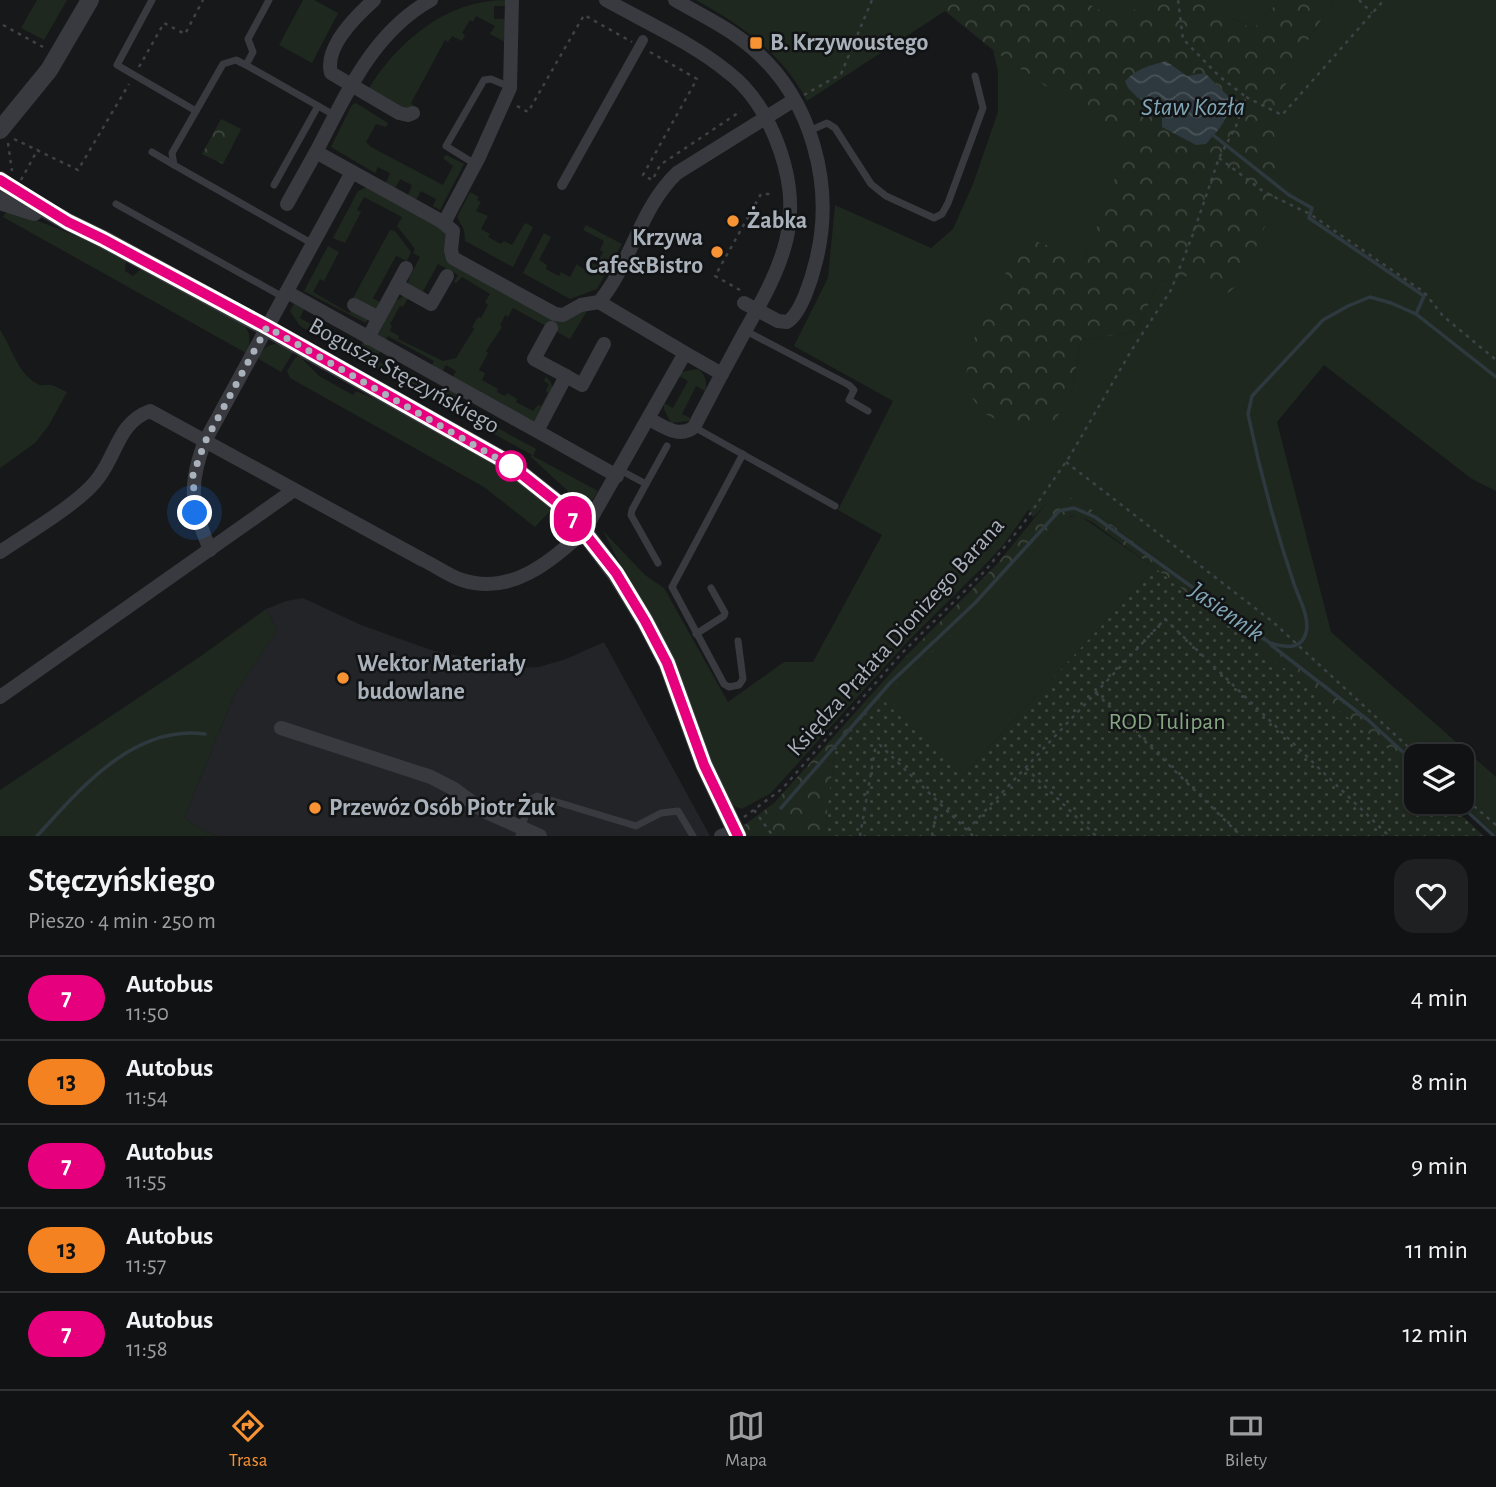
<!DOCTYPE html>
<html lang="pl">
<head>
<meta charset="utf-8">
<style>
	body { margin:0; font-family:"Alegreya Sans",sans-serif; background:#1e2022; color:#f1f3f6; height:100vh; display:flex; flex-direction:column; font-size:26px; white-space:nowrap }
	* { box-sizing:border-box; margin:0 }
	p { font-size:23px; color:#9c9ea0 }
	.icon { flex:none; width:38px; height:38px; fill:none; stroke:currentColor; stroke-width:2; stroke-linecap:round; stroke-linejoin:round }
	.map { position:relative; height:836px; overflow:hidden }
	.panel { display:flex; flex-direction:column; background:#111214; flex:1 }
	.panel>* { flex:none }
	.badge { padding:0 14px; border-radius:23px; font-size:24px; line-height:46px }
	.controls { position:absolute; left:1404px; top:744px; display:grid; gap:14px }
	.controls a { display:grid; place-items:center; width:70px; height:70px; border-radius:14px; background:#111214; box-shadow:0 2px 5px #0004,0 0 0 2px #303234; font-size:35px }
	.you { position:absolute; width:35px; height:35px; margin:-18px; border:5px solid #fff; border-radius:50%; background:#1a73e8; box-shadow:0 0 0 10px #1a73e833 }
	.map>.badge { position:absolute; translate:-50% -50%; box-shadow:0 0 0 4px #fff }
	.round { display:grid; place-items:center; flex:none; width:74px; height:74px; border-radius:21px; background:#1e2022 }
	.head { display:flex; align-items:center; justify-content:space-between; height:119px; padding:0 28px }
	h1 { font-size:33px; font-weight:700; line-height:52px }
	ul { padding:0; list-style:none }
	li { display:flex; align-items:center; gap:21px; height:84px; padding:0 28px; border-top:2px solid #303234 }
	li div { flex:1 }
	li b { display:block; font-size:26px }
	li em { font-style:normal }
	li .badge { min-width:77px; font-weight:700; text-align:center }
	.tabs { display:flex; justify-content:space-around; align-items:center; height:98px; border-top:2px solid #303234; background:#111214; font-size:19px; color:#9c9ea0 }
	.tabs a { display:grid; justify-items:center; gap:4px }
	.tabs .active { color:#f79332 }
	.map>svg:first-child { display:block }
	.built { fill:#232427 }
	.grass { fill:#1f281f }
	.forest { fill:url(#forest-crowns) }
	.garden { fill:url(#garden-dots) }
	.water { fill:url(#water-waves) }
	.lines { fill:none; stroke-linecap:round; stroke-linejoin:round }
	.stream { stroke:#2d393e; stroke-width:3.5 }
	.path { stroke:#3e4246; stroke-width:2.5; stroke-dasharray:3.5 5; stroke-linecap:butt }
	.service { stroke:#383a3f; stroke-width:7 }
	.pedestrian { stroke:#383a3f; stroke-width:10 }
	.minor { stroke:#383a3f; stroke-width:14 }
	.tertiary { stroke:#383a3f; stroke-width:18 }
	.line-casing { stroke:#fff; stroke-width:16 }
	.line { stroke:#e6007e; stroke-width:10 }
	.walk { stroke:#a9b1ba; stroke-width:7; stroke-dasharray:0 12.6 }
	.poi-dot { fill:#f79332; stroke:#121315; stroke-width:2.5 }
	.stop-dot { fill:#fff; stroke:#e6007e; stroke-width:3.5 }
	.labels { text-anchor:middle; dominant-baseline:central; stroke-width:5; stroke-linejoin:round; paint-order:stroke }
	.poi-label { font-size:24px; font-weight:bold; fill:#a9b1ba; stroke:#121315; text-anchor:start }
	.street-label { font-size:24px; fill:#a9b1ba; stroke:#121315 }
	.park-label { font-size:24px; fill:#84a580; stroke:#121315 }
	.water-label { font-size:26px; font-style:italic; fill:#80a5b5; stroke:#121315 }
</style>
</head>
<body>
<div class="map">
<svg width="1496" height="836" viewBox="0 0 1496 836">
	<defs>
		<pattern id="forest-crowns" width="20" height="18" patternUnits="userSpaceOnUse" patternTransform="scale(1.75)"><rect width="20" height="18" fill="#1f281f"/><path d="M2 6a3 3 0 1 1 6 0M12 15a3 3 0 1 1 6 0" fill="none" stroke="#3d453d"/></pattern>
		<pattern id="garden-dots" width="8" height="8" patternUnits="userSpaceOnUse" patternTransform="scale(1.75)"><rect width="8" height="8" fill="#1f281f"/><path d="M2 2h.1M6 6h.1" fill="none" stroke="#3d453d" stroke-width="1.8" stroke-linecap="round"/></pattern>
		<pattern id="water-waves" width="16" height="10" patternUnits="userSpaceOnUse" patternTransform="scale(1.75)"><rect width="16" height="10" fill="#2d393e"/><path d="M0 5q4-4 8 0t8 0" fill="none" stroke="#495358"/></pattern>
	</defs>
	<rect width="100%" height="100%" fill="#17181a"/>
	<!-- built -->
	<polygon class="built" points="303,598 361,625 431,650 516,668 539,667 566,659 604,642 710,836 219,836 205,832 184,818 235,693 277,630 266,609 286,601"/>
	<!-- grass -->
	<g class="grass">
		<polygon points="37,0 67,0 44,40 21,28"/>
		<polygon points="303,0 314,0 338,13 312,63 279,45"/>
		<path d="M505,0V6H494V19H505V42L490,34L495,26L476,16L473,22L470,20L462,33L465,35L462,41L452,36L448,42L445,40L411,103L413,105L410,111L367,91C397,42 446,0 505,0Z"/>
		<path d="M696,0H936L935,2L945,11L807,101C783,54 741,25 696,0Z"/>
		<polygon points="1082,0 1141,0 1124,25"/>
		<polygon points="1213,0 1280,0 1253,29 1228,16"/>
		<polygon points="1334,0 1496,0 1496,491 1472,479 1324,365 1277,422 1331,632 1496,777 1496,835 1460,802 1461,756 1416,756 1416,761 1358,709 1091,509 1071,498 1059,498 1047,503 1033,518 1029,509 1004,544 981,569 907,642 771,793 742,809 731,805 622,568 603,531 645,575 664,588 728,702 784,662 813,662 882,535 838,510 893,401 794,346 828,278 835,205 931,248 953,229 973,184 998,112 998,72 993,50 1129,143 1085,259 1070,399 1081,340 1136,332 1159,281 1195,275 1274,134 1270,115 1308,40"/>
		<polygon points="356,103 388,123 386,127 376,124 366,142 371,147 443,185 453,166 443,158 446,155 464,164 440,210 433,206 436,199 421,191 416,200 408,195 412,185 400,179 395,188 386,183 390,173 378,167 375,173 331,147 352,105"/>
		<path d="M367,187L441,228L448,234L445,251L563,322C572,319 578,312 587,311L570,339L513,308L508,317L505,315L500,325L502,327L486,351L488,353L479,370L485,373L482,380L498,389L497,392L505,396L507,393L517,399L516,402L533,411L538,405L541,406L548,393L546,391L549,384L544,381L546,377C562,390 544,408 535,421H529L451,380L456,371L446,365L441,374L430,368L434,361L388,336L384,343L377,337L395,302L403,296L408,298L403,307L400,306L390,324L392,326L390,331L399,336L398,339L443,361L456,358L474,329L472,327L478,317L481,318L488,305L485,302L490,294L462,277L456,283L454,282L458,275L438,264L422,293L408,285L409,278L420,257L413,253L415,249L397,226L402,217L364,197L357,210L361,212L345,243L333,238L358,191Z"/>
		<polygon points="470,192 479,197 477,200 481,202 476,211 488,216 481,229 490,234 488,237 501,244 504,241 512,245 525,223 533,227 513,267 465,241 464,230 457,217"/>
		<path d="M8,209L94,243L126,260L125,271L133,276L140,270H145L244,325C251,333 251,343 246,353L3,217Z"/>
		<polygon points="586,225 622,244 597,289 570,299 523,273 544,233 551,237 539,260 547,265 546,269 559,276 561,272 570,277 577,264 587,272 592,263 596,265 603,252 600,250 604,241 583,230"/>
		<polygon points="390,230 395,231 411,252 407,261 396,256 373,298 383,304 377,311 353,298"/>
		<polygon points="328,246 339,252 324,281 320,279 313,292 349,313 351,311 368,318 366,323 304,291"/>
		<polygon points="294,304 304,309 300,318 358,350 364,341 380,351 376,360 440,397 446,387 458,395 454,404 536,449 533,456 598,491 590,504 583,505 531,457 532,455 300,326 290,311"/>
		<path d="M0,330C12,347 18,376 40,385C42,386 49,384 51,385C56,386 62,390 67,392L49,425L35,443L0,468Z"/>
		<path d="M276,344L294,351L281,372L257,358C262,350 266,345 276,344Z"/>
		<polygon points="299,356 319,376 353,395 356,391 390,405 495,463 553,508 535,527 484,487 290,378 287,371 295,358"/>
		<path d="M697,369C705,372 708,383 705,391L696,386L682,414L690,418L689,421L671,423L664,409V403L673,408L688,381L679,376L681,372Z"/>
		<polygon points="1079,515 1155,568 961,777 881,698 1011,578 1055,526 1062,519"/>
		<polygon points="266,609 277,630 235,693 184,818 205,832 219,836 0,836 0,790 201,656"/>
	</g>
	<!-- forest -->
	<g class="forest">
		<polygon points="936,0 1082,0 1124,24 1141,0 1213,0 1228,16 1253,29 1280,0 1334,0 1308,40 1271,114 1279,163 1268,219 1241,282 1221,299 1195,275 1159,281 1136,332 1081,340 1070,399 1051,425 1028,434 985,414 963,387 976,332 1024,237 1085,259 1128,143 993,50 934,2"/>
		<polygon points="221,119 241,129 223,164 202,154"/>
		<polygon points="1058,498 1071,498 1091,509 1358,709 1416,761 1416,771 1155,568 1092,522 1079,516 1071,516 1055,526 1011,578 975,613 881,698 835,751 824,836 748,836 743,826 774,803 906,656 997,564 1047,503"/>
	</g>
	<!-- garden -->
	<polygon class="garden" points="1155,568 1409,765 1416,771 1416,802 1447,802 1484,836 824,836 835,751 881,698 962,776"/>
	<!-- water -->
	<path class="water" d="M1166,61L1187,76L1205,73L1230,98C1231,118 1218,130 1206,144L1196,145L1162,127V113L1137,97L1128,88L1125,81C1138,68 1149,66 1166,61Z"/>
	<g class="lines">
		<!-- stream -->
		<g class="stream">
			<polyline points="1213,135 1289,195 1312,208 1309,218 1424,296 1416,314"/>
			<polyline points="1271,645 1368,720 1416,764"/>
			<polyline points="1457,802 1494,836"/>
			<path d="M781,808L890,683L975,603L1059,511L1074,508L1095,517L1270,643C1283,647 1301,651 1306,633C1310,619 1300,600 1295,587C1276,531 1260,472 1248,414L1252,396L1323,320L1348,306L1370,297L1391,303L1416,314L1496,377"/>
			<path d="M37,836C80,789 134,724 205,734"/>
		</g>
		<!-- path -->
		<g class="path">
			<polyline points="1359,0 1372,13"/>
			<polyline points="3,25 43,47"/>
			<polyline points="650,52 697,79 643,175 652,180"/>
			<polyline points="139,67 164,23 185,34 203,0"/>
			<polyline points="804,95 841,74 872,0"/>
			<polyline points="1246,97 1282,115 1384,0"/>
			<polyline points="517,106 528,112 584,15 632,42"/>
			<polyline points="14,139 78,170 129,84"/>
			<polyline points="8,143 12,171"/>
			<polyline points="1219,158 1264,192 1310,214 1424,292 1443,316 1496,360"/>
			<polyline points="654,177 660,165 741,111"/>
			<polyline points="21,180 38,149"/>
			<polyline points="740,290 715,276 761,194 772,194"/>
			<polyline points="1066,462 1273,622 1418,756"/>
			<polyline points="1096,693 1241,836"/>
			<polyline points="1026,768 1096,836"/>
			<polyline points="1461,795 1496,825"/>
			<polyline points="754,810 773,836"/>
			<polyline points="744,817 782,789 902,653 985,571 1023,524 1070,456 1131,351 1171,290 1193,234 1219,158 1236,126 1246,97 1219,76 1183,39 1178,0"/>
			<polyline points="967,830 1165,619 1389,836"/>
			<polyline points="860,836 875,750 880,745 973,836"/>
			<polyline points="932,836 938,804"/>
		</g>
		<!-- service -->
		<g class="service">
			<polyline points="152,0 117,65 196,111"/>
			<polyline points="269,0 248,39 253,52 246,65 334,115"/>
			<polyline points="246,65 236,60 223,64 172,153 174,165 313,244"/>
			<polyline points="809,131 827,123 835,128 871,184 886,196 934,218 942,214 948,203 983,108 975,76"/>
			<polyline points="152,152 174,165"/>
			<polyline points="475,164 446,146 484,80 491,79 510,87"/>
			<polyline points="274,185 318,106"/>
			<polyline points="116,204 283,297"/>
			<polyline points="746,331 849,385 854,390 849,400 868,411"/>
			<polyline points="694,427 835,506"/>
			<polyline points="620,470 646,484 667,446"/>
			<polyline points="646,484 632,510 631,515 658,563"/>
			<polyline points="696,634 724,616 725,613 711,588"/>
			<polyline points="738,641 743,679 739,685 729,687 724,684 672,587 743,454"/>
			<polyline points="519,836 530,800 537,796 636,826 661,813 678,811 693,836"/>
		</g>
		<!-- pedestrian -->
		<polyline class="pedestrian" points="562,185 643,40"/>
		<!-- minor -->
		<g class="minor">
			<path d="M374,0C356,16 324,47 331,73L399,113L408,115L413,113"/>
			<path d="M431,0C372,33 346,95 316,152L441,221L453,231L451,250L453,258L555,314L563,315L581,305L599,302C631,264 640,208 677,173L794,100"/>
			<path d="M606,0C647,23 693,43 729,73C750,89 765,113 775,137C808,217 783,264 744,333C727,364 710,396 694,427C679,439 663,426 649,419"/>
			<path d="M675,0C701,15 729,28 752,48C812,99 835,186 816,261C812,278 801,314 787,322L778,321L744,303"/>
			<polyline points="287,204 316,152"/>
			<polyline points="444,223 479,157 510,88 512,0"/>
			<polyline points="397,285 431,304 447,276"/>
			<polyline points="287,292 537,431 566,376 534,359 551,328"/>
			<polyline points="599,302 685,353"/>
			<polyline points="354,305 379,318"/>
			<polyline points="368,338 406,268"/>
			<polyline points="566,376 582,385 604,344"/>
			<polyline points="537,431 617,476"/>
			<path d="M210,550C192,505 187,488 205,441L352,172"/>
			<path d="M0,552C26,534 82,502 99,477C117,453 119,422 150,411L423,560C436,566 449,576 462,580C511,596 550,562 584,531L685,353L722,374"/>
			<polyline points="0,697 294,490"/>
			<polyline points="281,728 431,777 454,789 484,811 540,836"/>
			<polyline points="721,836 735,831"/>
		</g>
		<!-- tertiary -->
		<g class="tertiary">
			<polyline points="0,130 49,70 90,0"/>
			<polyline points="0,180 16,193 68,222 103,239 267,328 505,461 559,504 576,521 616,574 645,621 667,663 704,765 738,836"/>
			<polyline points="0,201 34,212"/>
		</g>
	</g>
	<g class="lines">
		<!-- line casing -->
		<g class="line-casing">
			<polyline id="line" points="0,180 68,222 103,239 267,327 505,461 559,504 576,522 616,573 645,621 667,663 704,765 738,836"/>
		</g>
		<!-- line -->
		<use href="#line" class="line"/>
		<!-- walk -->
		<polyline class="walk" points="195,513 193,475 205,442 267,327 511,466"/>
	</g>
	<!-- markers -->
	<g class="poi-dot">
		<rect x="749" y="36" width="14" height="14" rx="3.5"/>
		<circle cx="733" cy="221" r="7"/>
		<circle cx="717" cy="252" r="7"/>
		<circle cx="343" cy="678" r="7"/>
		<circle cx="315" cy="808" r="7"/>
	</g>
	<circle class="stop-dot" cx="511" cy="466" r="14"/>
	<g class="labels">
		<!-- poi labels -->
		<g class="poi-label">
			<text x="770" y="43">B. Krzywoustego</text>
			<text x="747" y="221">Żabka</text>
			<text x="703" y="238" text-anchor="end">Krzywa<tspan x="703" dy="28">Cafe&amp;Bistro</tspan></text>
			<text x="357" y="664">Wektor Materiały<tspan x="357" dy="28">budowlane</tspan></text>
			<text x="329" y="808">Przewóz Osób Piotr Żuk</text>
		</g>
		<!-- street labels -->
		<g class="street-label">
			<text transform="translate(404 376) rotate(29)">Bogusza Stęczyńskiego</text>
			<text transform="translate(896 637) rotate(-48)">Księdza Prałata Dionizego Barana</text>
		</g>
		<!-- park labels -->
		<g class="park-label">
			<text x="1167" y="722">ROD Tulipan</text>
		</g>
		<!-- water labels -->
		<g class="water-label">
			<text x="1193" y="107">Staw Kozła</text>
			<text transform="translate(1227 612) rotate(35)">Jasiennik</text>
		</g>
	</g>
</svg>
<div class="controls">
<a><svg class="icon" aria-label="layers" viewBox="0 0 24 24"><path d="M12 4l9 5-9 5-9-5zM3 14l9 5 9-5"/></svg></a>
</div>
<div class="you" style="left:195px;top:513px"></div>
<b class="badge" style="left:573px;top:519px;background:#e6007e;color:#fff">7</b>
</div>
<section class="panel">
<div class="head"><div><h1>Stęczyńskiego</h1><p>Pieszo · 4 min · 250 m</p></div><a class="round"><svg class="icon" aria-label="heart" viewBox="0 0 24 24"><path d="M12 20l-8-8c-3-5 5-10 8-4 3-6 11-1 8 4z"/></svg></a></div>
<ul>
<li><span class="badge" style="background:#e6007e;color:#fff">7</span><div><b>Autobus</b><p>11:50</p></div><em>4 min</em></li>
<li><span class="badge" style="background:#f58220;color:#111">13</span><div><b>Autobus</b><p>11:54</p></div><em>8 min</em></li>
<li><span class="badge" style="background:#e6007e;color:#fff">7</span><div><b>Autobus</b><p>11:55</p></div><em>9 min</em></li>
<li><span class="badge" style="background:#f58220;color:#111">13</span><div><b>Autobus</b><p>11:57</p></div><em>11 min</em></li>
<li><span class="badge" style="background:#e6007e;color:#fff">7</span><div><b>Autobus</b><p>11:58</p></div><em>12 min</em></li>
</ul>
</section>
<nav class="tabs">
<a class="active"><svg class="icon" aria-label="directions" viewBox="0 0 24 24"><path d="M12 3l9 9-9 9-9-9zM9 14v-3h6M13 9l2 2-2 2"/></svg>Trasa</a>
<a><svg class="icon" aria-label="map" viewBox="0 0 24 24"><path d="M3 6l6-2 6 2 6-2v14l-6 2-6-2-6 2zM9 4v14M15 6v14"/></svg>Mapa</a>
<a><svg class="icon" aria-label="tickets" viewBox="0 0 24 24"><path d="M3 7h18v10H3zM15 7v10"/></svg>Bilety</a>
</nav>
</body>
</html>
